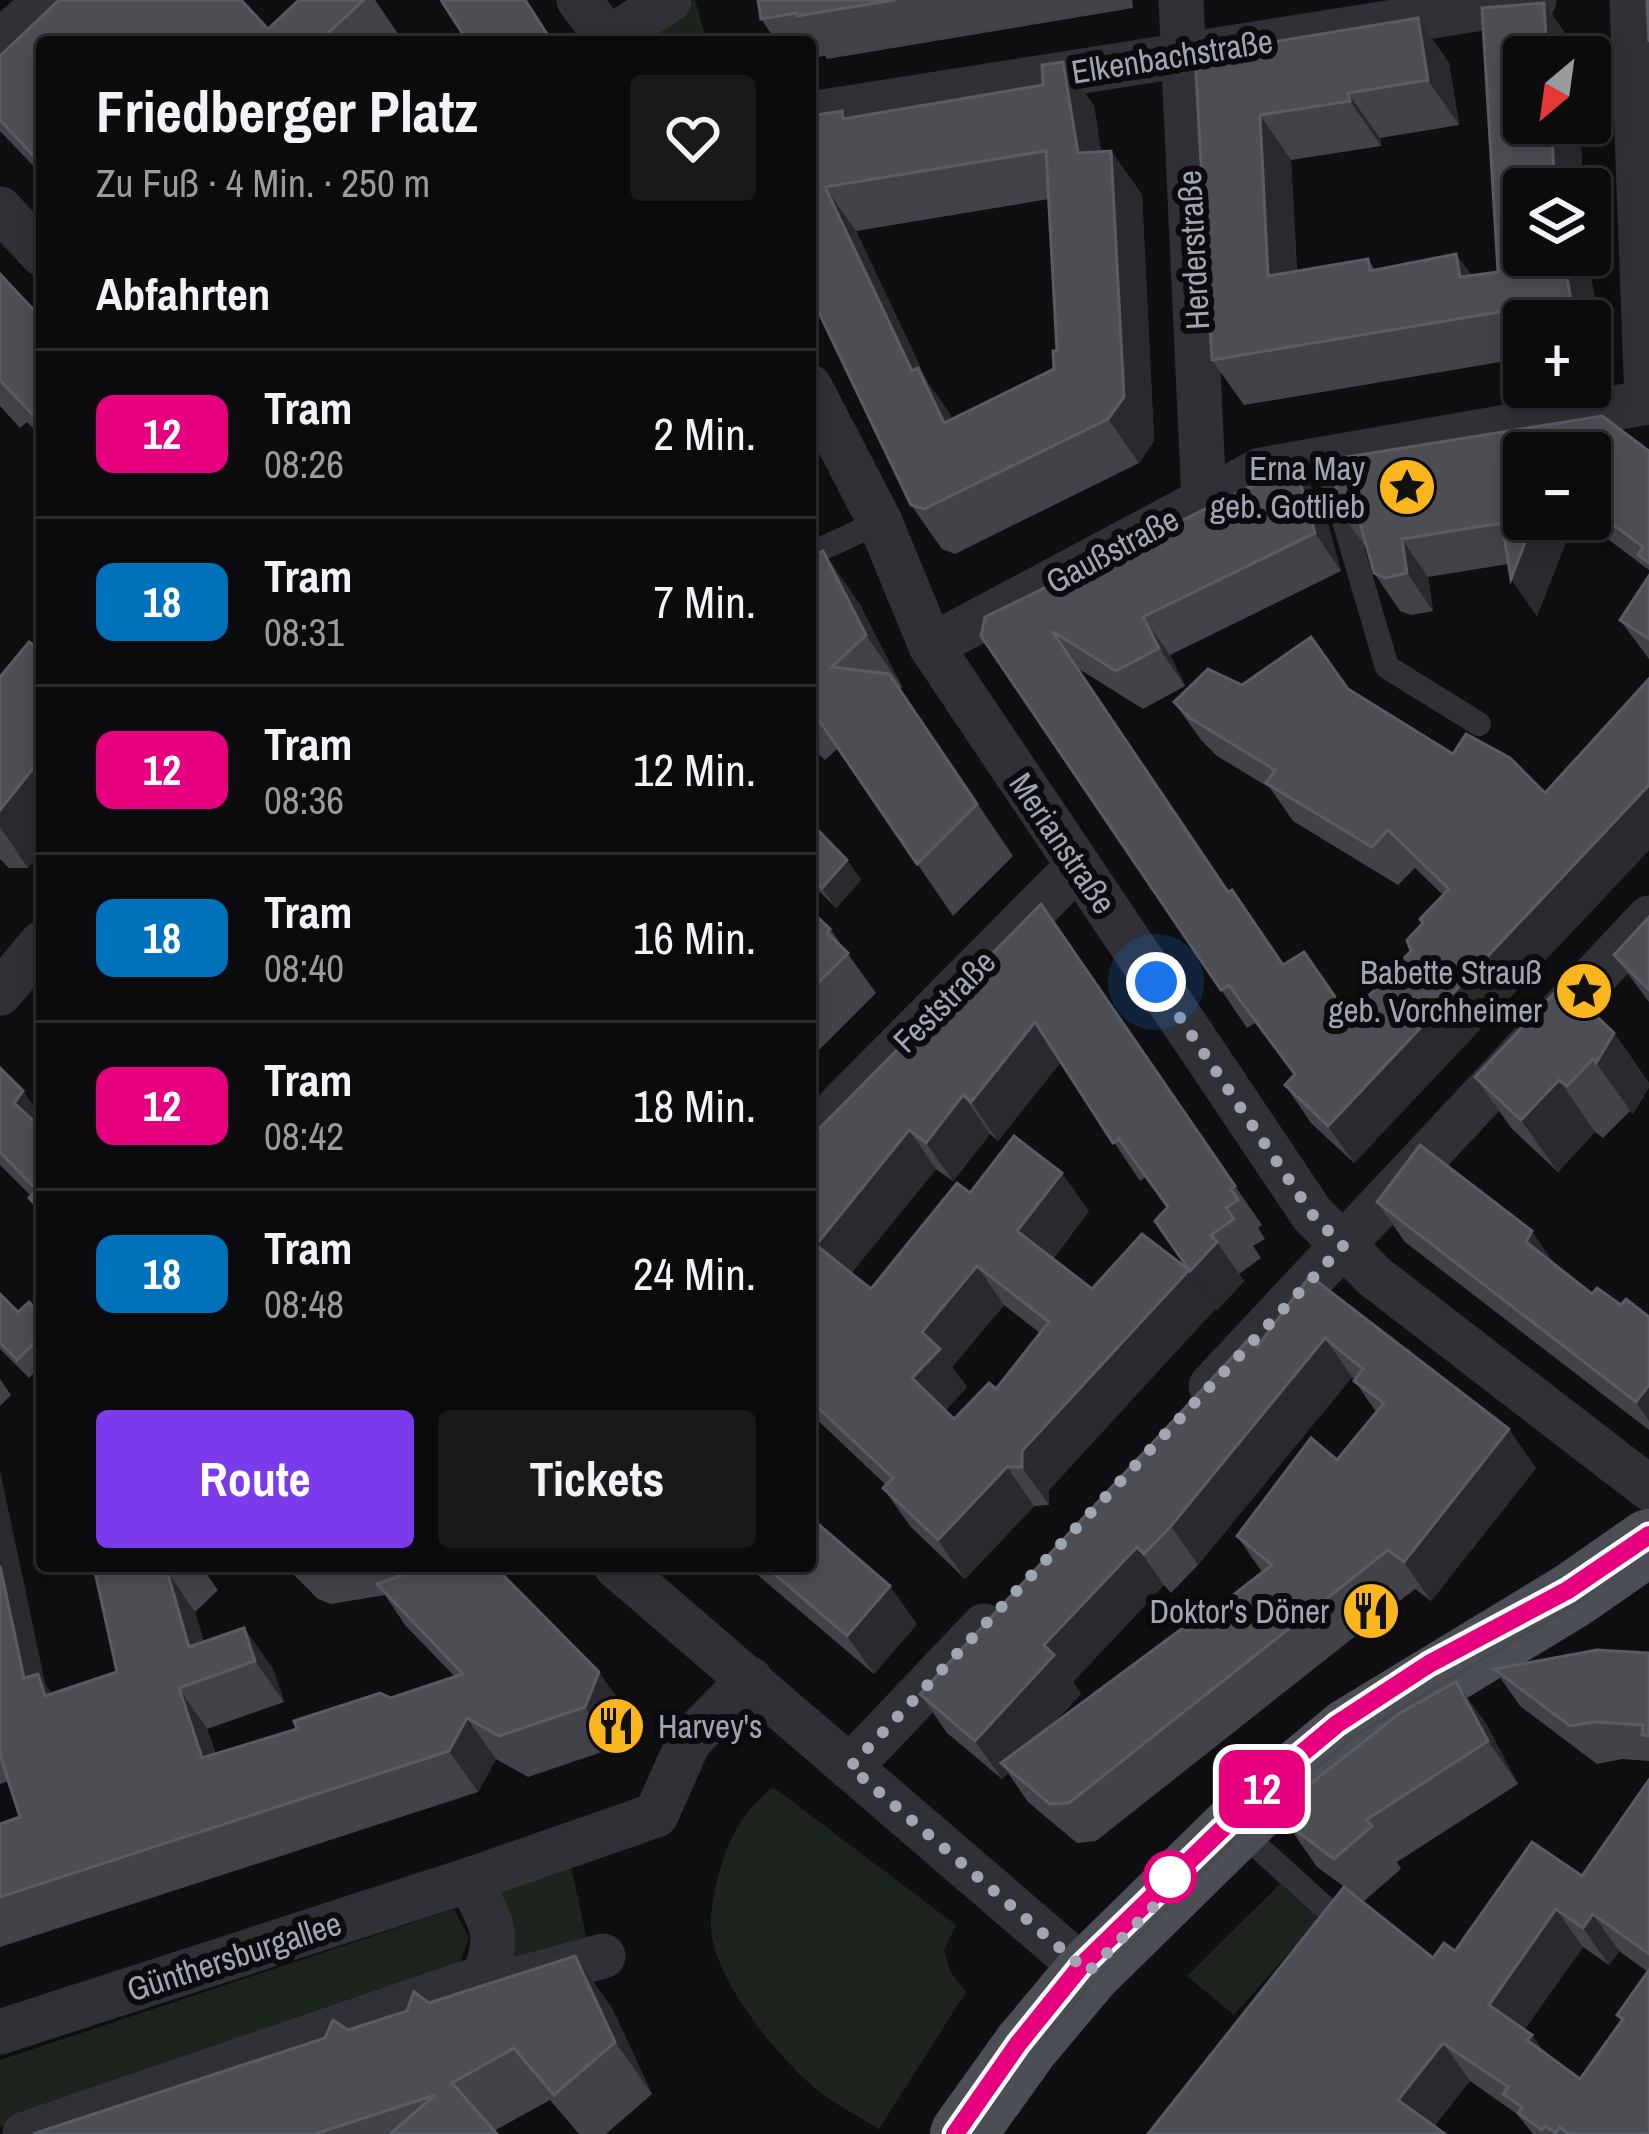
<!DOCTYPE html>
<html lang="de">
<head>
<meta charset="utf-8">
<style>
	body { margin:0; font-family:"Archivo Narrow",sans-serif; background:#19191b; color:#f1f3f6; height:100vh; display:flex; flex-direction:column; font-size:45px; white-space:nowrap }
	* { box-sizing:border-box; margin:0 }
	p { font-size:39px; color:#9a9b9d }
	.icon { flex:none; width:66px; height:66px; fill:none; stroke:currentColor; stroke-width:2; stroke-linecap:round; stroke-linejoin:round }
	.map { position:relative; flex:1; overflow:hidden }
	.drawer { position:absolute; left:36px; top:36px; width:780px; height:1536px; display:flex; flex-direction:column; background:#0b0b0d; border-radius:12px; box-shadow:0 6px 18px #0003,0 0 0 3px #2b2b2e }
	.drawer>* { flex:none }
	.badge { padding:0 24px; border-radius:18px; font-size:42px; line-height:78px }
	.needle { width:78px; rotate:209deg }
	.buttons { position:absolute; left:1503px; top:36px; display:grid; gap:24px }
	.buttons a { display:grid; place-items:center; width:108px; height:108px; border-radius:12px; background:#0b0b0d; box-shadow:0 6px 18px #0003,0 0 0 3px #2b2b2e; font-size:60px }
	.you { position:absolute; width:60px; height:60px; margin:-30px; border:9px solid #fff; border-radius:50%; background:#1a73e8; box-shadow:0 0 0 18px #1a73e833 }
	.map>.badge { position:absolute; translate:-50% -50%; box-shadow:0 0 0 6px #fff }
	h2 { padding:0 60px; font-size:45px; line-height:108px }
	.round { display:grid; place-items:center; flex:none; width:126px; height:126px; border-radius:12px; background:#19191b }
	.overview { display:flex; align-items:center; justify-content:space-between; height:204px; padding:0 60px }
	h1 { font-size:57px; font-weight:700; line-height:90px }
	.action { display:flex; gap:24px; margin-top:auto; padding:24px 60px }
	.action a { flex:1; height:138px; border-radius:12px; background:#7c3aed; color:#fff; font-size:48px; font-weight:700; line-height:138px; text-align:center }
	.action a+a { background:#19191b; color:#f1f3f6 }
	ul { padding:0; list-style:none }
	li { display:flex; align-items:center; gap:36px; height:168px; padding:0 60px; border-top:3px solid #2b2b2e }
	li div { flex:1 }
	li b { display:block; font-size:45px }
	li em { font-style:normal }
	li .badge { min-width:132px; font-weight:700; text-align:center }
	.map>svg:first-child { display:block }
	.green { fill:#1c241d }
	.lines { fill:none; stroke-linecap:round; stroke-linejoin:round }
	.lane { stroke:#303136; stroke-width:24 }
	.street { stroke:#303136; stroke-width:45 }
	.primary { stroke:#4c4e55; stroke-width:66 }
	.tram { stroke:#47494f; stroke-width:3 }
	.wall { fill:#424349; fill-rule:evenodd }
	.shaded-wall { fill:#292a2e }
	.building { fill:#4c4e54; stroke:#595c63; stroke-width:3; fill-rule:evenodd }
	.line-casing { stroke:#fff; stroke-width:27 }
	.line { stroke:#e6007e; stroke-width:18 }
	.walk { stroke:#a0a5b3; stroke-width:12; stroke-dasharray:0 21.6 }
	.stop-dot { fill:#fff; stroke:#e6007e; stroke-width:6 }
	.labels { text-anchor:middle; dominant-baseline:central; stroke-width:12; stroke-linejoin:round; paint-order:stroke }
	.street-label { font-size:33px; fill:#a0a5b3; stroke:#0b0a0c }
	.poi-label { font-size:33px; fill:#a0a5b3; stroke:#0b0a0c; text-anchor:end }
</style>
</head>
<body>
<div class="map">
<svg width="1649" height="2134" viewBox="0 0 1649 2134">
	<rect width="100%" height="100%" fill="#0f0f11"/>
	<!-- green -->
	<g class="green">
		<polygon points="695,0 707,42 631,42 628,38"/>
		<path d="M773,1787L956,1925L944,1950L950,1971L966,1992L879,2129C859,2116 835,2105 816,2089C778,2058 713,1978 711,1928C710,1905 716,1885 722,1863C730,1835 749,1805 773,1787Z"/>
		<polygon points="570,1863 589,1948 510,1958 493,1883"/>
		<polygon points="1280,1884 1319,1919 1234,2015 1187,1976"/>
		<polygon points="454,1909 469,1938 456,1974 0,2127 0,2060"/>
	</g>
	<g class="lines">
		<!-- lane -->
		<g class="lane">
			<polyline points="1325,456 1387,667 1479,724"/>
			<polyline points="810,554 880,522"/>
			<polyline points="1238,1829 1343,1924 1338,1931"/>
		</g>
		<!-- street -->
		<g class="street">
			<polyline points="579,0 610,42"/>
			<polyline points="1181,0 1204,500"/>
			<polyline points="1632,0 1647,401"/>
			<polyline points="608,39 669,0"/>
			<polyline points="0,43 46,0"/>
			<polyline points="810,114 1534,0"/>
			<polyline points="0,209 42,254"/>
			<polyline points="810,387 880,522 931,646 1312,1214 1375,1277 1649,1488"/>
			<polyline points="931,646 1261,470 1649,402"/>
			<polyline points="0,993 42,943"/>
			<polyline points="810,1136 1078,866"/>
			<polyline points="1211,1386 1649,918"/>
			<polyline points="616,1566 1088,1972"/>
			<polyline points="850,1767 984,1626"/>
			<path d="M469,1880C490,1920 502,1932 484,1977"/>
			<polyline points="0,2032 469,1880 656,1815 689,1741 750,1679"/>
			<polyline points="25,2134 484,1977 501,1984 603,1956"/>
		</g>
		<!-- primary -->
		<polyline class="primary" points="963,2134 1026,2046 1088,1972 1252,1811 1349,1731 1573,1595 1649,1542"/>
		<!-- tram -->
		<g class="tram">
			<polyline points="1046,2036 1095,1979 1250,1825 1350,1739 1587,1597"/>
			<polyline points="955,2134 1018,2044 1081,1966 1289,1764 1337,1724 1429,1665 1568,1590 1649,1535"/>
		</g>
	</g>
	<!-- wall -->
	<g class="wall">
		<polygon points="59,0 241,0 268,29 299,0 375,0 399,35 391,42 42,42 42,175 0,131 0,56"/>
		<polygon points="758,0 1132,0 1133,8 827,59 825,56 810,58 810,42 777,42 761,19"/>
		<polygon points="1544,3 1575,48 1576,57 1524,57 1524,123 1580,123 1583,189 1524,189 1524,255 1587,255 1603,345 1590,347 1590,321 1524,321 1524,358 1244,405 1212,360 1195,55 1418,18 1449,63 1459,125 1380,138 1381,146 1291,160 1297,271 1368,259 1375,270 1456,254 1471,275 1498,272 1482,8"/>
		<path d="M1063,62L1094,106L1101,152L1111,151L1142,195L1154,441L1139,463L955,554L942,549L911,505L810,294V116L848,119L1043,85ZM1049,199L1057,351L1054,369L952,419L927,381L856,231Z"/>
		<polygon points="0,274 42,319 42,437 27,422 20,428 0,406"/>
		<polygon points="1602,416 1649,451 1649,570 1581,519 1590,519 1590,453 1524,453 1524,519 1575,519 1537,616 1511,579 1508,564 1428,577 1433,611 1411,615 1400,611 1374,573 1368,551 1345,518 1328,460"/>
		<polygon points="1295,465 1322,503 1341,571 1170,655 1185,686 1143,709 1079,669 1229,892 1283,965 1349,1017 1411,951 1423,924 1443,895 1415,868 1398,885 1293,821 1270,788 1217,756 1201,740 1174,702 1242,685 1348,689 1453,754 1545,793 1649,679 1649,850 1354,1163 1311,1123 1285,1085 1294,1075 1255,1023 1247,1028 981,636"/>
		<polygon points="810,557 859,603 902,687 900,689 1013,856 953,916 838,748 825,760 810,746"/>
		<polygon points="1649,576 1649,659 1620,620"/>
		<polygon points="40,651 28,868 9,868 0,859 0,677"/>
		<polygon points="810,822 847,860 861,880 836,908 810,882"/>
		<path d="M1041,904L1262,1225L1258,1228L1265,1239L1253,1246L1261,1258L1239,1274L1244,1281L1217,1310L1167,1207L1146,1177L1140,1181L1060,1062L998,1141L990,1134L953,1181L936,1169L851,1273L871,1289L970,1193L1089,1211L1053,1259L1092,1289L1216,1308L1049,1490V1505L1034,1506L965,1579L910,1526L883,1488L886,1485L810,1413V1138ZM1004,1305L1040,1333L996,1389L954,1419L945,1411L967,1387L952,1367Z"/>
		<polygon points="810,910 830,929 876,993 810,1059"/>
		<polygon points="1649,917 1649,1002 1614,955"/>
		<polygon points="1614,1033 1649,1083 1649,1087 1633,1114 1630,1111 1603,1138 1595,1132 1558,1172 1512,1129 1475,1077"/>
		<polygon points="0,1068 23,1091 42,1118 42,1217 29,1198 31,1196 0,1165"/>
		<polygon points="1377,1202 1555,1265 1592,1294 1649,1317 1649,1430 1405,1242"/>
		<path d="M1310,1276L1536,1468L1431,1601L1415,1589L1096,1841L1077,1843L1028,1802L1008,1773L1002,1779L947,1733L920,1694L1257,1347ZM1352,1377L1376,1412L1337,1460L1237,1536L1262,1572L1187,1631L1052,1725L1081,1694L1073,1682L1164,1585L1171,1593L1198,1565Z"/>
		<polygon points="0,1294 18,1312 42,1315 42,1365 29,1378 0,1349"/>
		<polygon points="0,1379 11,1395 0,1406"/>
		<polygon points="0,1472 45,1684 52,1694 117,1672 101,1566 201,1566 218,1590 195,1612 204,1642 244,1628 273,1669 284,1702 207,1729 216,1754 455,1677 405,1625 385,1595 331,1604 318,1599 285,1566 494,1566 628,1713 614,1748 528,1777 496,1759 478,1792 0,1947 0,1824 20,1817 8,1781 0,1784"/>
		<polygon points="747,1566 810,1566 917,1624 874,1674"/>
		<polygon points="1649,1653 1649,1761 1622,1759 1597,1764 1520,1706 1494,1669"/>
		<polygon points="1456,1682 1486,1724 1518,1784 1397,1862 1401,1869 1364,1901 1317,1867 1287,1824"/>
		<path d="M1649,1780V2134H1533L1517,2114L1470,2081L1434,2126L1148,2134L1433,1958L1455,1951L1582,1876ZM1583,1947L1609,1965L1619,1951L1648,1972L1617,2015L1621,2021L1580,2079L1544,2053L1532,2035L1524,2030Z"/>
		<polygon points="429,2003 612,2008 652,2094 606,2134 579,2134 550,2100 494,2131 497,2134 33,2134"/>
	</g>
	<!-- shaded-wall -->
	<g class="shaded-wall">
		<polygon points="525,0 527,0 554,42 552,42"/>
		<polygon points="1544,3 1575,48 1576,57 1547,57"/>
		<polygon points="1418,18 1449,63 1459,125 1428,80"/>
		<polygon points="1063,62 1094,106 1108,197 1078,153"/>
		<polygon points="1348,93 1380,138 1381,146 1350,101"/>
		<polygon points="1260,115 1291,160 1299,321 1268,276"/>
		<polygon points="1551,123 1580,123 1583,189 1555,189"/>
		<polygon points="1111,151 1142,195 1154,441 1139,463 1108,419"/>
		<polygon points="825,187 856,231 927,381 949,412 975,467 944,423 912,371"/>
		<polygon points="1456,254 1488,299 1460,277"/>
		<polygon points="1563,255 1587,255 1603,345 1590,327 1590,321 1586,321 1571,300"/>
		<polygon points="1295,465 1322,503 1341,571 1315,533"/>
		<polygon points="1534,519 1575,519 1537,616 1511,579"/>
		<polygon points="1402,539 1428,577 1433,611 1407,573"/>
		<polygon points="823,551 859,603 902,687 866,635"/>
		<polygon points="1143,617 1170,655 1185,686 1159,648"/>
		<polygon points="42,757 42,851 28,868 0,827 0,810"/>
		<polygon points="1649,785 1649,850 1354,1163 1328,1126"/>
		<polygon points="847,860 861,880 836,908 822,888"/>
		<polygon points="1035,1022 1062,1061 998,1141 971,1102"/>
		<polygon points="1614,1033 1649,1083 1649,1087 1633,1114 1596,1063"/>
		<polygon points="1559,1080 1595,1132 1558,1172 1521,1120"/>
		<polygon points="23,1091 42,1118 42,1143 14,1103"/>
		<polygon points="963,1095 990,1134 953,1181 926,1143"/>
		<polygon points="909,1130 936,1169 843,1284 816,1245"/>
		<polygon points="1062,1173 1089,1211 1044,1270 1017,1231"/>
		<polygon points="1532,1231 1560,1272 1526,1242"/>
		<polygon points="1217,1242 1244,1281 1217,1310 1190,1271"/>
		<polygon points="977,1266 1004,1305 952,1367 967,1387 939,1417 912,1378 922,1332"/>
		<polygon points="1189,1270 1216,1308 1049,1490 1049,1505 1022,1467 1022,1451"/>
		<polygon points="1325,1338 1352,1377 1198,1565 1171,1526"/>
		<polygon points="1649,1385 1649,1421 1636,1402"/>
		<polygon points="1509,1429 1536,1468 1431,1601 1404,1562"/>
		<polygon points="1007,1467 1034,1506 965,1579 938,1540"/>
		<polygon points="0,1472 45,1684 66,1715 24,1678 0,1566"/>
		<polygon points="1137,1547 1164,1585 1073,1682 1081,1694 1010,1771 1001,1763 1008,1773 1002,1779 975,1741 1044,1645"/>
		<polygon points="167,1571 195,1612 214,1676 189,1647"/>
		<polygon points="890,1586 917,1624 874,1674 847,1636"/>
		<polygon points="244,1628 273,1669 284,1702 255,1661"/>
		<polygon points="599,1672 628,1713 614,1748 585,1707"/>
		<polygon points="1456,1682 1486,1724 1518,1784 1488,1741"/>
		<polygon points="179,1688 207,1729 231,1799 202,1758"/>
		<polygon points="467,1718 496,1759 478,1792 449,1751"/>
		<polygon points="1556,1909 1583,1947 1515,2043 1489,2005"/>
		<polygon points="1593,1914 1619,1951 1609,1965 1583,1928"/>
		<polygon points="575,1956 612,2008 652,2094 615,2042"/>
		<polygon points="1532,2035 1558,2072 1527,2040"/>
		<polygon points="1443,2043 1470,2081 1427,2134 1398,2100"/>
	</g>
	<!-- building -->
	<g class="building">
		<polygon points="59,0 241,0 268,29 299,0 364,0 318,42 42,42 42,165 0,120 0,56"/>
		<polygon points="441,0 525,0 552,42 468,42"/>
		<polygon points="758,0 895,0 797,16 797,13 761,19"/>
		<polygon points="1647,0 1649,0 1649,42"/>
		<polygon points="1544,3 1547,57 1524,57 1524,123 1551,123 1555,189 1524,189 1524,255 1563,255 1571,300 1212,360 1195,55 1418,18 1428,80 1348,93 1350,101 1260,115 1268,276 1368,259 1370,271 1456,254 1460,277 1498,272 1482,8"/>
		<path d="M1063,62L1078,153L1111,151L1124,397L1108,419L924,509L911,505L810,294V116L842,111L843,119L1043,85L1042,65ZM1046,151L1057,351H1053L1054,369L944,423L918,368L912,371L825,187Z"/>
		<polygon points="0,274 42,319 42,425 0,380"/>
		<polygon points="1602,416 1649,451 1649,563 1638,555 1643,547 1590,507 1590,453 1524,453 1524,519 1534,519 1511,579 1502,523 1402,539 1407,573 1385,578 1374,573 1357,512 1345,518 1328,460"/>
		<polygon points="1295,465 1315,533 1143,617 1159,648 1116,671 1052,631 1228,892 1232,890 1283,965 1304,952 1349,1017 1411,951 1407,940 1423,923 1420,919 1449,889 1388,830 1372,847 1266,783 1275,770 1190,718 1174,702 1208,669 1242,685 1311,637 1348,689 1453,754 1466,734 1510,758 1545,793 1649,679 1649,785 1328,1126 1285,1085 1295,1074 1229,985 1221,990 981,636 985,617"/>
		<polygon points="823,551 866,635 832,667 889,674 977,804 917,864 810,707 810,557"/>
		<polygon points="1649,576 1649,639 1620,620"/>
		<polygon points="29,642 40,651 42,649 42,757 0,810 0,677"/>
		<polygon points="810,822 847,860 822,888 810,876"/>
		<path d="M1041,904L1235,1186L1231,1189L1238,1200L1226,1208L1234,1219L1211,1235L1217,1242L1190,1271L1155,1221L1168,1207L1119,1139L1113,1143L1035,1022L971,1102L963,1095L926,1143L909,1130L816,1245L871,1289L957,1183L970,1193L1014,1136L1062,1173L1017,1231L1092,1289L1142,1234L1189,1270L1022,1451V1467H1007L938,1540L883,1488L893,1478L810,1400V1138ZM977,1266L1049,1322L996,1389L989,1383L954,1419L912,1378L940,1349L922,1332Z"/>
		<polygon points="810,910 830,929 827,933 848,953 810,991"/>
		<polygon points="1649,917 1649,990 1614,955"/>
		<polygon points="1563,984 1614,1033 1596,1063 1593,1059 1567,1086 1559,1080 1521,1120 1475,1077"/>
		<polygon points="0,1068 23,1091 14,1103 37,1124 42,1118 42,1211 29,1198 37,1190 0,1152"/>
		<polygon points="1420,1145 1532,1231 1526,1242 1592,1294 1597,1288 1621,1305 1626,1299 1649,1317 1649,1385 1636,1402 1377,1202"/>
		<polygon points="1310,1276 1509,1429 1404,1562 1388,1550 1069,1803 1050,1804 1001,1763 1184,1627 1187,1631 1272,1565 1237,1536 1311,1438 1337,1460 1384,1403 1354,1381 1363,1369 1325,1338 1171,1526 1144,1554 1137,1547 1044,1645 1054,1655 975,1741 920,1694 1249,1339 1257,1347"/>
		<polygon points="0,1294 18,1312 29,1302 42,1315 42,1335 17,1360 0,1343"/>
		<polygon points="810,1517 890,1586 847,1636 765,1566 810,1566"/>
		<polygon points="0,1566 24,1678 38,1674 45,1696 117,1672 95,1572 101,1566 172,1566 167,1571 189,1647 244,1628 255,1661 179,1688 202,1758 297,1729 294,1721 380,1693 391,1698 463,1674 377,1584 423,1568 422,1566 494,1566 599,1672 585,1707 499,1736 467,1718 449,1751 0,1897 0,1824 20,1817 0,1755"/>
		<polygon points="1597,1650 1649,1653 1649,1736 1642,1735 1643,1725 1595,1722 1570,1726 1494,1669"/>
		<polygon points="1456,1682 1488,1741 1366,1820 1372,1826 1334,1859 1287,1824 1285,1804 1400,1713"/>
		<polygon points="1649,1780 1649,1954 1593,1914 1583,1928 1556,1909 1489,2005 1532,2035 1527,2040 1580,2079 1623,2019 1617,2015 1649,1970 1649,2134 1569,2134 1560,2127 1556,2133 1545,2126 1542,2130 1518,2113 1522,2107 1503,2094 1508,2087 1443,2043 1398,2100 1445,2134 1148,2134 1344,1887 1433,1958 1444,1943 1455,1951 1532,1842 1582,1876"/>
		<polygon points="575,1956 615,2042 554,2095 514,2048 452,2083 497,2134 390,2134 435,2095 315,2134 33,2134 325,2038 333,2020 348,2030 407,2011 414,1992 429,2003"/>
	</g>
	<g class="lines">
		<!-- line casing -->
		<g class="line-casing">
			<polyline id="line" points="955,2134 1018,2044 1081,1966 1289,1764 1337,1724 1429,1664 1568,1590 1649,1535"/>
		</g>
		<!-- line -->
		<use href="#line" class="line"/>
		<!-- walk -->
		<polyline class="walk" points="1156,982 1312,1214 1343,1246 850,1767 1088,1972 1178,1882 1170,1877"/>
	</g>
	<!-- icons -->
	<defs>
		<g id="sight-disc" transform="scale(3)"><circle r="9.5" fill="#fbb61d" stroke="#0b0a0c"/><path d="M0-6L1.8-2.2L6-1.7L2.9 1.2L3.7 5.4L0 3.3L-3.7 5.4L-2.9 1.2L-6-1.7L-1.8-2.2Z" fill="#111"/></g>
		<g id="restaurant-disc" transform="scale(3)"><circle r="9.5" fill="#fbb61d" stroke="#0b0a0c"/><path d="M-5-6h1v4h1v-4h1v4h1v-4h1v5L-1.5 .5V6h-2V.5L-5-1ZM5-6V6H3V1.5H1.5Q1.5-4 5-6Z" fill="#111"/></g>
	</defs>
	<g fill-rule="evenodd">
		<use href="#sight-disc" x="1407" y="487"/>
		<use href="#sight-disc" x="1584" y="991"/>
		<use href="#restaurant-disc" x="1371" y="1611"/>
		<use href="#restaurant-disc" x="616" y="1726"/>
	</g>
	<!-- markers -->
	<circle class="stop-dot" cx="1170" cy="1877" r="24"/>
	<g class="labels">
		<!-- street labels -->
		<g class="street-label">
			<text transform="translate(1172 56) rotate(-9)">Elkenbachstraße</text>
			<text transform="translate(1193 250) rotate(-93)">Herderstraße</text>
			<text transform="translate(1112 550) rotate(-28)">Gaußstraße</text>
			<text transform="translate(1063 843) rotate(56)">Merianstraße</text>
			<text transform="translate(944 1001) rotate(-45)">Feststraße</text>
			<text transform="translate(234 1956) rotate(-18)">Günthersburgallee</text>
		</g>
		<!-- poi labels -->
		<g class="poi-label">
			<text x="1365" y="468">Erna May<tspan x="1365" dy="38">geb. Gottlieb</tspan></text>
			<text x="1542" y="972">Babette Strauß<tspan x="1542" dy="38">geb. Vorchheimer</tspan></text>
			<text x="1329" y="1611">Doktor's Döner</text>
			<text x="658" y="1726" text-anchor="start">Harvey's</text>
		</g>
	</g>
</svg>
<div class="buttons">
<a><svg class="needle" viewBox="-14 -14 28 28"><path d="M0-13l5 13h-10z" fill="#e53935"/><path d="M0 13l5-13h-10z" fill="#9a9b9d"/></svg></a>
<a><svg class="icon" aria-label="layers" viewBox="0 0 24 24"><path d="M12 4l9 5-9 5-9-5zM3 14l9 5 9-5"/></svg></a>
<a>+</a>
<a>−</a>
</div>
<div class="you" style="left:1156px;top:982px"></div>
<b class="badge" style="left:1262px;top:1789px;background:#e6007e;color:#fff">12</b>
<section class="drawer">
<div class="overview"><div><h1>Friedberger Platz</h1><p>Zu Fuß · 4 Min. · 250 m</p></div><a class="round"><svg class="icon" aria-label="heart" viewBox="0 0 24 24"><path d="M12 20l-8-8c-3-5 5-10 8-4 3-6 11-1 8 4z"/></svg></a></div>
<h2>Abfahrten</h2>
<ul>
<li><span class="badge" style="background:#e6007e;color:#fff">12</span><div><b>Tram</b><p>08:26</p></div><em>2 Min.</em></li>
<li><span class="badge" style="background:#0072bc;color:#fff">18</span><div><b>Tram</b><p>08:31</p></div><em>7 Min.</em></li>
<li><span class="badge" style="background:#e6007e;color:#fff">12</span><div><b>Tram</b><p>08:36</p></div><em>12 Min.</em></li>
<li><span class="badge" style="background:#0072bc;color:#fff">18</span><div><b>Tram</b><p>08:40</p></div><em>16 Min.</em></li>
<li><span class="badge" style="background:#e6007e;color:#fff">12</span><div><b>Tram</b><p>08:42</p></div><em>18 Min.</em></li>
<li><span class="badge" style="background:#0072bc;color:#fff">18</span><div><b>Tram</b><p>08:48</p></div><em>24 Min.</em></li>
</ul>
<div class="action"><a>Route</a><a>Tickets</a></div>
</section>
</div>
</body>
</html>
